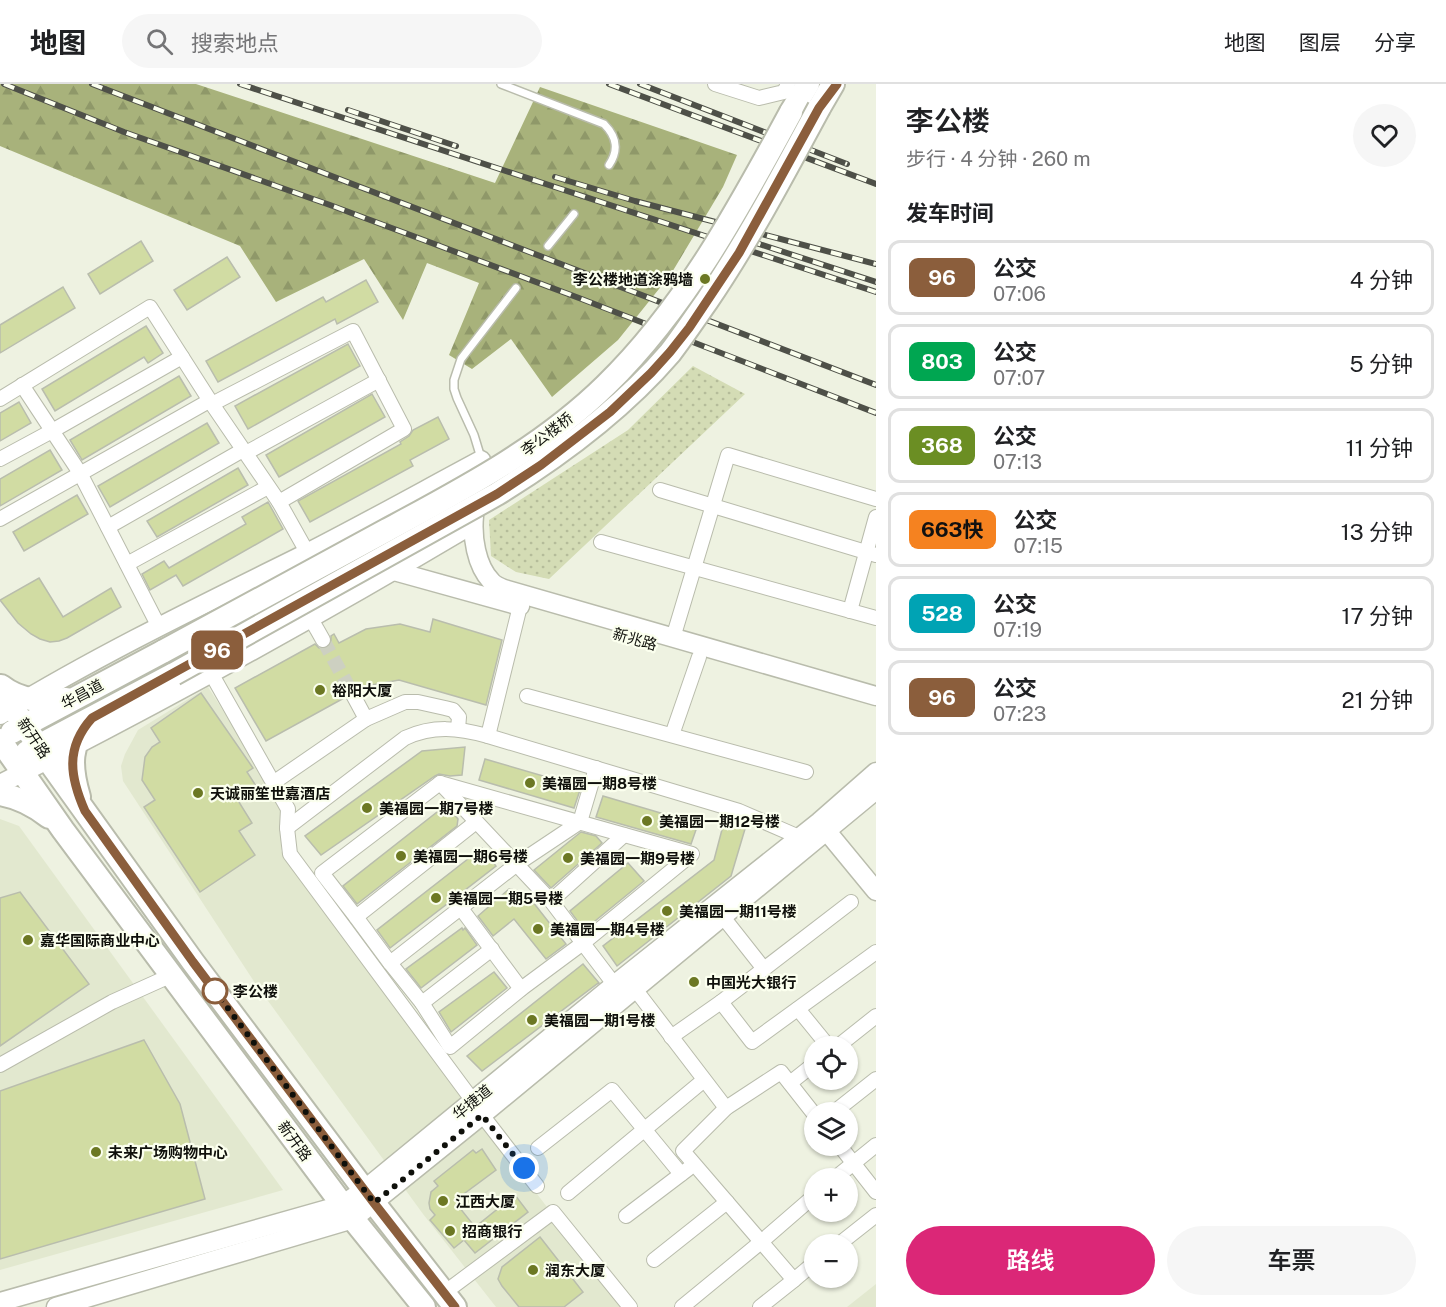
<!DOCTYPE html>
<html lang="zh">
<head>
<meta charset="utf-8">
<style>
	body { margin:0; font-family:"Public Sans","Noto Sans SC",sans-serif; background:#f6f6f6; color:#202124; height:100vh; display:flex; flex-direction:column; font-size:22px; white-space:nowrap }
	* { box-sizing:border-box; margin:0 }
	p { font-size:20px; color:#757577 }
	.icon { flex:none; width:33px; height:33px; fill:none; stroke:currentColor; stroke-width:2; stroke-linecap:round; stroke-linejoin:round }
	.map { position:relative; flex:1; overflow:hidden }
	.sheet { display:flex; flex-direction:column; background:#fff; width:570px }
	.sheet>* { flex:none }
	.badge { padding:0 12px; border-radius:9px; font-size:21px; line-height:39px }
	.fabs { position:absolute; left:804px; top:952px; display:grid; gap:12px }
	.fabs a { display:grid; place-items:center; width:54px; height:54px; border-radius:50%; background:#fff; box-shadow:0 2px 4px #0004; font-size:30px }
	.you { position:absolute; width:30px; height:30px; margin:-15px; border:4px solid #fff; border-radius:50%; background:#1a73e8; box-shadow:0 0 0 9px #1a73e833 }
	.map>.badge { position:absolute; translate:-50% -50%; box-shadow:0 0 0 3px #fff }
	h2 { padding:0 30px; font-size:22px; line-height:54px }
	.round { display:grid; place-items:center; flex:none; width:63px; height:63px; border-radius:32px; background:#f6f6f6 }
	.summary { display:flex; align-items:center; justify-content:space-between; height:102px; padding:0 30px }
	h1 { font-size:28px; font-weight:600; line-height:45px }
	.button { display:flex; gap:12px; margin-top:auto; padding:12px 30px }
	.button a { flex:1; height:69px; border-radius:36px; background:#db2777; color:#fff; font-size:24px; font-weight:600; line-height:69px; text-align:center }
	.button a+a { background:#f6f6f6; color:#202124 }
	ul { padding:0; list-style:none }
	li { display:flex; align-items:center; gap:18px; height:75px; margin:0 12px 9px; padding:0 18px; border:3px solid #e0e0e0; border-radius:12px }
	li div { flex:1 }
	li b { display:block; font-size:22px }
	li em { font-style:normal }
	li .badge { min-width:66px; font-weight:700; text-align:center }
	header { display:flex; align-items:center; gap:36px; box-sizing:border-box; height:84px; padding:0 30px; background:#fff; border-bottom:2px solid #e0e0e0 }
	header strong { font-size:28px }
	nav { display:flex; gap:33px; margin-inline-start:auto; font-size:21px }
	.search { width:420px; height:54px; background:#f6f6f6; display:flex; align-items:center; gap:15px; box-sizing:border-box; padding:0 21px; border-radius:33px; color:#757577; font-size:22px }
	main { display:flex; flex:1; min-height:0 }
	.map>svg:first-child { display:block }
	.built { fill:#e2e8cf }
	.forest { fill:url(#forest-firs) }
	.park { fill:url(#park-dots) }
	.building { fill:#d1dca3; stroke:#b9bdad; stroke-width:1.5 }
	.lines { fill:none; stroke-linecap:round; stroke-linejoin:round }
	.minor-tunnel { stroke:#cdd0c1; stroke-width:14; stroke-dasharray:14 7; stroke-linecap:butt }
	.service-casing { stroke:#b9bcac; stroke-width:10 }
	.minor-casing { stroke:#b9bcac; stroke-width:16 }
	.tertiary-casing { stroke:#b9bcac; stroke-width:21 }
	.primary-casing { stroke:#b9bcac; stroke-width:26 }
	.service { stroke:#fff; stroke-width:7 }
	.minor { stroke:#fff; stroke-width:14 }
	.tertiary { stroke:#fff; stroke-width:18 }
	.primary { stroke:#fff; stroke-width:22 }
	.rail-casing { stroke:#4e5048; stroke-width:6 }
	.rail { stroke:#fbffee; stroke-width:4; stroke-dasharray:11; stroke-linecap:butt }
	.primary-bridge-casing { stroke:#b9bcac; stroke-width:26; stroke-linecap:butt }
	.primary-bridge { stroke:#fff; stroke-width:22 }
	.line-casing { stroke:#fff; stroke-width:14 }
	.line { stroke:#8b5e3c; stroke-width:9 }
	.walk { stroke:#0f100b; stroke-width:6; stroke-dasharray:0 10.8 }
	.poi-dot { fill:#6c7823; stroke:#fbffee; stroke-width:2 }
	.stop-dot { fill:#fff; stroke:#8b5e3c; stroke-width:3 }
	.labels { text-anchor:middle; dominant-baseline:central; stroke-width:4.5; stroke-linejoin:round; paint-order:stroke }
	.poi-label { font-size:15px; font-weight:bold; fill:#0f100b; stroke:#fbffee; text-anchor:start }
	.street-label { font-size:15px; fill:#0f100b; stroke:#fbffee }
	.stop-label { font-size:15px; font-weight:bold; fill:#0f100b; stroke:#fbffee; text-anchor:start }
</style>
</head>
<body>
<header>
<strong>地图</strong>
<div class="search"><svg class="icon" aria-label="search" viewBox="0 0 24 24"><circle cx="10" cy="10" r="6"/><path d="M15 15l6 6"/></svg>搜索地点</div>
<nav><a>地图</a><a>图层</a><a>分享</a></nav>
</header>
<main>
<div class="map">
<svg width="876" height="1223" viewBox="0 0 876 1223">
	<defs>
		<pattern id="forest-firs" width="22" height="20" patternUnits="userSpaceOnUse" patternTransform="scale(1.5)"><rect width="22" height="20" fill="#a8b27b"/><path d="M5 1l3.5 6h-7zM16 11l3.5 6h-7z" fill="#8f9869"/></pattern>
		<pattern id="park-dots" width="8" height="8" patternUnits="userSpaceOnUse" patternTransform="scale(1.5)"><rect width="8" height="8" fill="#d4dcb5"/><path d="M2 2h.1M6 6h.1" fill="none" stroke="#b5bc9a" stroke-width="1.8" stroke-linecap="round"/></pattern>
	</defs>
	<rect width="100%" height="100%" fill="#eef2e1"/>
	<!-- built -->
	<g class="built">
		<polygon points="208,603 284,722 281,767 430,969 623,1223 496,1223 423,1130 255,899 123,697 121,682 125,670 138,646"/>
		<polygon points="0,735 19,742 283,1106 0,1186"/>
		<polygon points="876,1200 876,1223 847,1223"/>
	</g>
	<!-- forest -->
	<polygon class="forest" points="0,0 196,0 495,99 540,3 737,71 723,103 671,190 618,256 552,313 511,255 472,285 449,271 479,199 427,179 403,236 364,175 276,218 240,162 0,62"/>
	<!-- park -->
	<polygon class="park" points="693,282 745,310 549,495 516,488 491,472 489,436 628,346"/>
	<!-- building -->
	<g class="building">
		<polygon points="141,157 153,177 100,210 88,190"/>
		<polygon points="227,173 240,193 187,226 174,206"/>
		<polygon points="366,196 378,218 337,240 335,235 218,298 206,277 323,213 326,218"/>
		<polygon points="63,203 75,224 0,269 0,241"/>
		<polygon points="146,242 163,269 148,279 144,273 55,327 42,305"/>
		<polygon points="348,260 360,282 248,345 235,322"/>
		<polygon points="179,292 191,312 82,376 70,356"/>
		<polygon points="372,310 385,333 279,393 266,371"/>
		<polygon points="19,318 31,339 0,357 0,329"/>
		<polygon points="438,333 449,355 410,376 413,382 310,438 298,417 401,360 400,358 409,352 413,346"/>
		<polygon points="207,339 219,359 110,423 98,402"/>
		<polygon points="50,366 62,386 0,422 0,395"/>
		<polygon points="238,384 248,401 157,453 147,437"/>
		<polygon points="77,411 88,430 24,467 13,448"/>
		<polygon points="268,418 283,445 183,502 176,491 150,506 142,490 164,477 169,484 246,440 242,433"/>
		<polygon points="39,494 63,533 111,504 121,523 67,554 59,557 50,558 40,555 31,550 18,539 0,516"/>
		<polygon points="433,535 502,556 486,621 399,596 366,602 360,605 356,601 352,600 347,601 344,605 343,609 344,614 266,657 235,604 315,560 319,564 327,564 331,560 331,552 334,550 339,559 366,545 400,540 430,548"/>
		<polygon points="201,609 253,684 247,688 256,702 237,715 252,739 239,747 255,771 200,808 144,723 155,716 142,696 145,673 152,663 160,658 151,644"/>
		<polygon points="465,663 462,691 450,692 439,690 435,692 321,771 305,752 422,667"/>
		<polygon points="485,675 581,703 574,724 479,696"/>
		<polygon points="603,712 698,740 691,760 596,733"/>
		<polygon points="446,721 458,735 457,742 357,820 343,802"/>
		<polygon points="724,738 745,745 731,792 617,882 603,862 714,776"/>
		<polygon points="581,748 596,752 602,759 551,804 534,786"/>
		<polygon points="482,764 496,782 390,864 377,846"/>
		<polygon points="628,779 644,797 584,846 570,827"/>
		<polygon points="509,805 525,808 566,860 546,875 514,835 493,852 478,832"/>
		<polygon points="20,808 89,900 0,962 0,814"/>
		<polygon points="462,844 463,846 465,844 477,861 421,904 406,885"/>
		<polygon points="583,880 599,899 597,900 482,987 467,972"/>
		<polygon points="494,888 507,904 451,948 439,928"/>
		<polygon points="144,956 180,1020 205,1115 0,1175 0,1007"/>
		<polygon points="482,1065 496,1086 457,1115 459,1123 475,1143 515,1111 528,1128 475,1169 464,1156 454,1164 430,1136 435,1131 430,1125 429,1119 431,1108 438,1102 434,1097 473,1066 476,1069"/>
		<polygon points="540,1153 583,1208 564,1223 519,1223 502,1202 498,1195 502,1183"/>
	</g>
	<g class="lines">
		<!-- minor-tunnel -->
		<polyline class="minor-tunnel" points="323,556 352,609"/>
		<!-- service casing -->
		<g class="service-casing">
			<g id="service">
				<path d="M501,0L604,40C617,53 619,66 609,81"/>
				<polyline points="548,162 574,130"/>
				<polyline points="481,374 474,351 457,314 454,305 454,296 461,275 516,204"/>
			</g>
		</g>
		<!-- minor casing -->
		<g class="minor-casing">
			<g id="minor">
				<polyline points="715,0 759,14 784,8 788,0"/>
				<polyline points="22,301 80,389 159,543"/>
				<polyline points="0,315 150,223 212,320 279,418 307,468"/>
				<polyline points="212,320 353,247 404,345 279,418"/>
				<polyline points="246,369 379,296"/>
				<polyline points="0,375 52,347 182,273"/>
				<polyline points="660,406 876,471"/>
				<polyline points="0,435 209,317"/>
				<polyline points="108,443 243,366"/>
				<polyline points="601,458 876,534"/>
				<polyline points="127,480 268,403"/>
				<polyline points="850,527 876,433"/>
				<polyline points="310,533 323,556"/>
				<polyline points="673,554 728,371 876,415"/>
				<polyline points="211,589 288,725 287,744 290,770 473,1017"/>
				<polyline points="352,609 366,635"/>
				<polyline points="527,612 806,688"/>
				<polyline points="672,651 699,573"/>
				<polyline points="488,652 520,522"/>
				<polyline points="273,699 366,635 405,618 418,618 445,624 453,626 459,633 458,645"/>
				<polyline points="440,699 322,789 356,833 476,738"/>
				<polyline points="441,700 551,817 620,908"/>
				<path d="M287,744L405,654C434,641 458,644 488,652L739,727L799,753"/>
				<polyline points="551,817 624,751"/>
				<polyline points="460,823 521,905"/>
				<polyline points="356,833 390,879 517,780 580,738 596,684"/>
				<polyline points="723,833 764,885"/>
				<polyline points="390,879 422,919 450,963 521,905 583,859 692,770 440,699"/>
				<polyline points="635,905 726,1024"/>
				<polyline points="721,918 752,958 876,868"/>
				<polyline points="422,919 492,865"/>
				<polyline points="798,925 829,963"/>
				<polyline points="671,953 721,918 851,818"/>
				<polyline points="837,963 876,932"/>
				<polyline points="0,981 112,918 172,891"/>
				<polyline points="790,999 814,980"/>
				<polyline points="833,1029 876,995"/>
				<polyline points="814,1030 781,988 726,1024 683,1067 794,1196 814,1179"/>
				<polyline points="482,1031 537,1102"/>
				<polyline points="840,1062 876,1108"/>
				<polyline points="538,1064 612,1006 681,1090"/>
				<polyline points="834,1095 876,1061"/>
				<polyline points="568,1109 704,996"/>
				<polyline points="626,1132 688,1085"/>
				<polyline points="838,1161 876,1131"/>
				<polyline points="654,1176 727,1118"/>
				<polyline points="444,1209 553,1128 630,1223"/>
				<polyline points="682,1223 761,1158 814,1112"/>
				<polyline points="760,1223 794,1196"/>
			</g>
		</g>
		<!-- tertiary casing -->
		<g class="tertiary-casing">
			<g id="tertiary">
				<path d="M474,432C472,453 476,481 491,497C494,501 499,503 504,505L876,612"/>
				<polyline points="394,487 520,522"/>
				<path d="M0,631C98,571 202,521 305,470C364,440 423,407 481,376"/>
				<path d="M0,700C161,619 318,532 473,440"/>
				<polyline points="820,739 876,807"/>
				<polyline points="0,1218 342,1121 364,1106 614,901 819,738 876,688"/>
				<polyline points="56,1223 353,1135 482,1031 876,706"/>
			</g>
		</g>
		<!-- primary casing -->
		<g class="primary-casing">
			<g id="primary">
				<polyline points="819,24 833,0"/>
				<polyline points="791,28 808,0"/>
				<path d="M1,602C20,617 42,618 66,615"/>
				<polyline points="0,605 48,676 193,878 374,1119 455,1223"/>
				<polyline points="12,648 164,567"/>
				<polyline points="0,656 63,746 353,1135 424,1223"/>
				<polyline points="27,668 174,590"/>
				<path d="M0,710C18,713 34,721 49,733"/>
				<path d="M79,713C70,683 69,659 91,635"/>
			</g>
		</g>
		<!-- service -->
		<use href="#service" class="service"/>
		<!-- minor -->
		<use href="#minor" class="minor"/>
		<!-- tertiary -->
		<use href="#tertiary" class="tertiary"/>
		<!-- primary -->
		<use href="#primary" class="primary"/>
		<!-- rail casing -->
		<g class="rail-casing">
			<g id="rail">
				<polyline points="4,0 124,48 330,121 579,214 876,329"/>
				<polyline points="92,0 876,301"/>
				<polyline points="240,0 876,208"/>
				<polyline points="609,0 876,100"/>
				<polyline points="640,0 847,80"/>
				<polyline points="348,26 456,62"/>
				<polyline points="555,93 635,117 876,180"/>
				<polyline points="750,157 876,198"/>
			</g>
		</g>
		<!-- rail -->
		<use href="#rail" class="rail"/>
		<!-- primary-bridge casing -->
		<g class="primary-bridge-casing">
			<g id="primary-bridge">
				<path d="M164,567C239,527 313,486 387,446C465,404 543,363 606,301C685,224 739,124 791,28"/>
				<path d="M174,590L497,410C560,371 622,325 670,269C683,252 695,234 707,217C749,155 784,89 819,24"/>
			</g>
		</g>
		<!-- primary-bridge -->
		<use href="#primary-bridge" class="primary-bridge"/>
	</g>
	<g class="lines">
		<!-- line casing -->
		<g class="line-casing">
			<path id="line" d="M455,1223L374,1119L193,878L85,727C70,693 65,664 92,634L497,410L541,381L610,328L651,289L670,268L689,244L739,169L819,24L837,0"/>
		</g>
		<!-- line -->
		<use href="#line" class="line"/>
		<!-- walk -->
		<polyline class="walk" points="215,907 374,1119 482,1031 524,1084"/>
	</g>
	<!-- markers -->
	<g class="poi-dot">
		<circle cx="705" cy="195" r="6"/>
		<circle cx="320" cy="606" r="6"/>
		<circle cx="530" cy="699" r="6"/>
		<circle cx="198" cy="709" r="6"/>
		<circle cx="367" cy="724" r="6"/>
		<circle cx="647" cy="737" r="6"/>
		<circle cx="401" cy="772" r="6"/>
		<circle cx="568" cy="774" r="6"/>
		<circle cx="436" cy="814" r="6"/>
		<circle cx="667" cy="827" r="6"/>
		<circle cx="538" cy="845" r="6"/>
		<circle cx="28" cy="856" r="6"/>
		<circle cx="694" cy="898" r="6"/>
		<circle cx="532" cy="936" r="6"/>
		<circle cx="96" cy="1068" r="6"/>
		<circle cx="443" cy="1117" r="6"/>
		<circle cx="450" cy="1147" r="6"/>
		<circle cx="533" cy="1186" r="6"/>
	</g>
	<circle class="stop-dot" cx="215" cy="907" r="12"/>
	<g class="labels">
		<!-- poi labels -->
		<g class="poi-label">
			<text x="693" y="195" text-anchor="end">李公楼地道涂鸦墙</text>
			<text x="332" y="606">裕阳大厦</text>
			<text x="542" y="699">美福园一期8号楼</text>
			<text x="210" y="709">天诚丽笙世嘉酒店</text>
			<text x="379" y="724">美福园一期7号楼</text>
			<text x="659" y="737">美福园一期12号楼</text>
			<text x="413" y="772">美福园一期6号楼</text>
			<text x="580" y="774">美福园一期9号楼</text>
			<text x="448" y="814">美福园一期5号楼</text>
			<text x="679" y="827">美福园一期11号楼</text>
			<text x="550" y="845">美福园一期4号楼</text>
			<text x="40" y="856">嘉华国际商业中心</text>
			<text x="706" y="898">中国光大银行</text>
			<text x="544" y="936">美福园一期1号楼</text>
			<text x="108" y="1068">未来广场购物中心</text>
			<text x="455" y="1117">江西大厦</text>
			<text x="462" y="1147">招商银行</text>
			<text x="545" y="1186">润东大厦</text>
		</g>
		<!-- street labels -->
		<g class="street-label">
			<text transform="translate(547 350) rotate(-37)">李公楼桥</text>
			<text transform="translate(635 555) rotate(16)">新兆路</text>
			<text transform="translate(82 610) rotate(-28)">华昌道</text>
			<text transform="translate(34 654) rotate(56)">新开路</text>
			<text transform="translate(472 1018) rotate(-39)">华捷道</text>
			<text transform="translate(295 1057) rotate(54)">新开路</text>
		</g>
		<!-- stop labels -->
		<g class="stop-label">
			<text x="233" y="907">李公楼</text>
		</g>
	</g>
</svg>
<div class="fabs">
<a><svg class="icon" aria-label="locate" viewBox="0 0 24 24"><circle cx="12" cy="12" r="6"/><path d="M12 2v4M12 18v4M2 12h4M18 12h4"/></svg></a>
<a><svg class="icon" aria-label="layers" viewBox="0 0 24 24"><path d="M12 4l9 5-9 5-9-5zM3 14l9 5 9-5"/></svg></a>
<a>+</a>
<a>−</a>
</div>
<div class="you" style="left:524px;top:1084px"></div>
<b class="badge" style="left:217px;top:566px;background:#8b5e3c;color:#fff">96</b>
</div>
<section class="sheet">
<div class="summary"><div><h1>李公楼</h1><p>步行 · 4 分钟 · 260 m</p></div><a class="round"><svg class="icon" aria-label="heart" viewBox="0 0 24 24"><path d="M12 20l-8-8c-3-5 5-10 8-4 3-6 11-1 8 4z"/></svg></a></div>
<h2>发车时间</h2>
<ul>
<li><span class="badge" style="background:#8b5e3c;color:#fff">96</span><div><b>公交</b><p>07:06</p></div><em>4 分钟</em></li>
<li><span class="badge" style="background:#00a651;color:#fff">803</span><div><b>公交</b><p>07:07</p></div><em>5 分钟</em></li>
<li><span class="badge" style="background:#6b8e23;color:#fff">368</span><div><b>公交</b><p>07:13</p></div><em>11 分钟</em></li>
<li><span class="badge" style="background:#f58220;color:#111">663快</span><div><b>公交</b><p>07:15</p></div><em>13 分钟</em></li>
<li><span class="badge" style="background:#00a3b4;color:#fff">528</span><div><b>公交</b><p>07:19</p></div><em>17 分钟</em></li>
<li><span class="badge" style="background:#8b5e3c;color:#fff">96</span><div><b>公交</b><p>07:23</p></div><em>21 分钟</em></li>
</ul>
<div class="button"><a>路线</a><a>车票</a></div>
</section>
</main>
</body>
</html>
